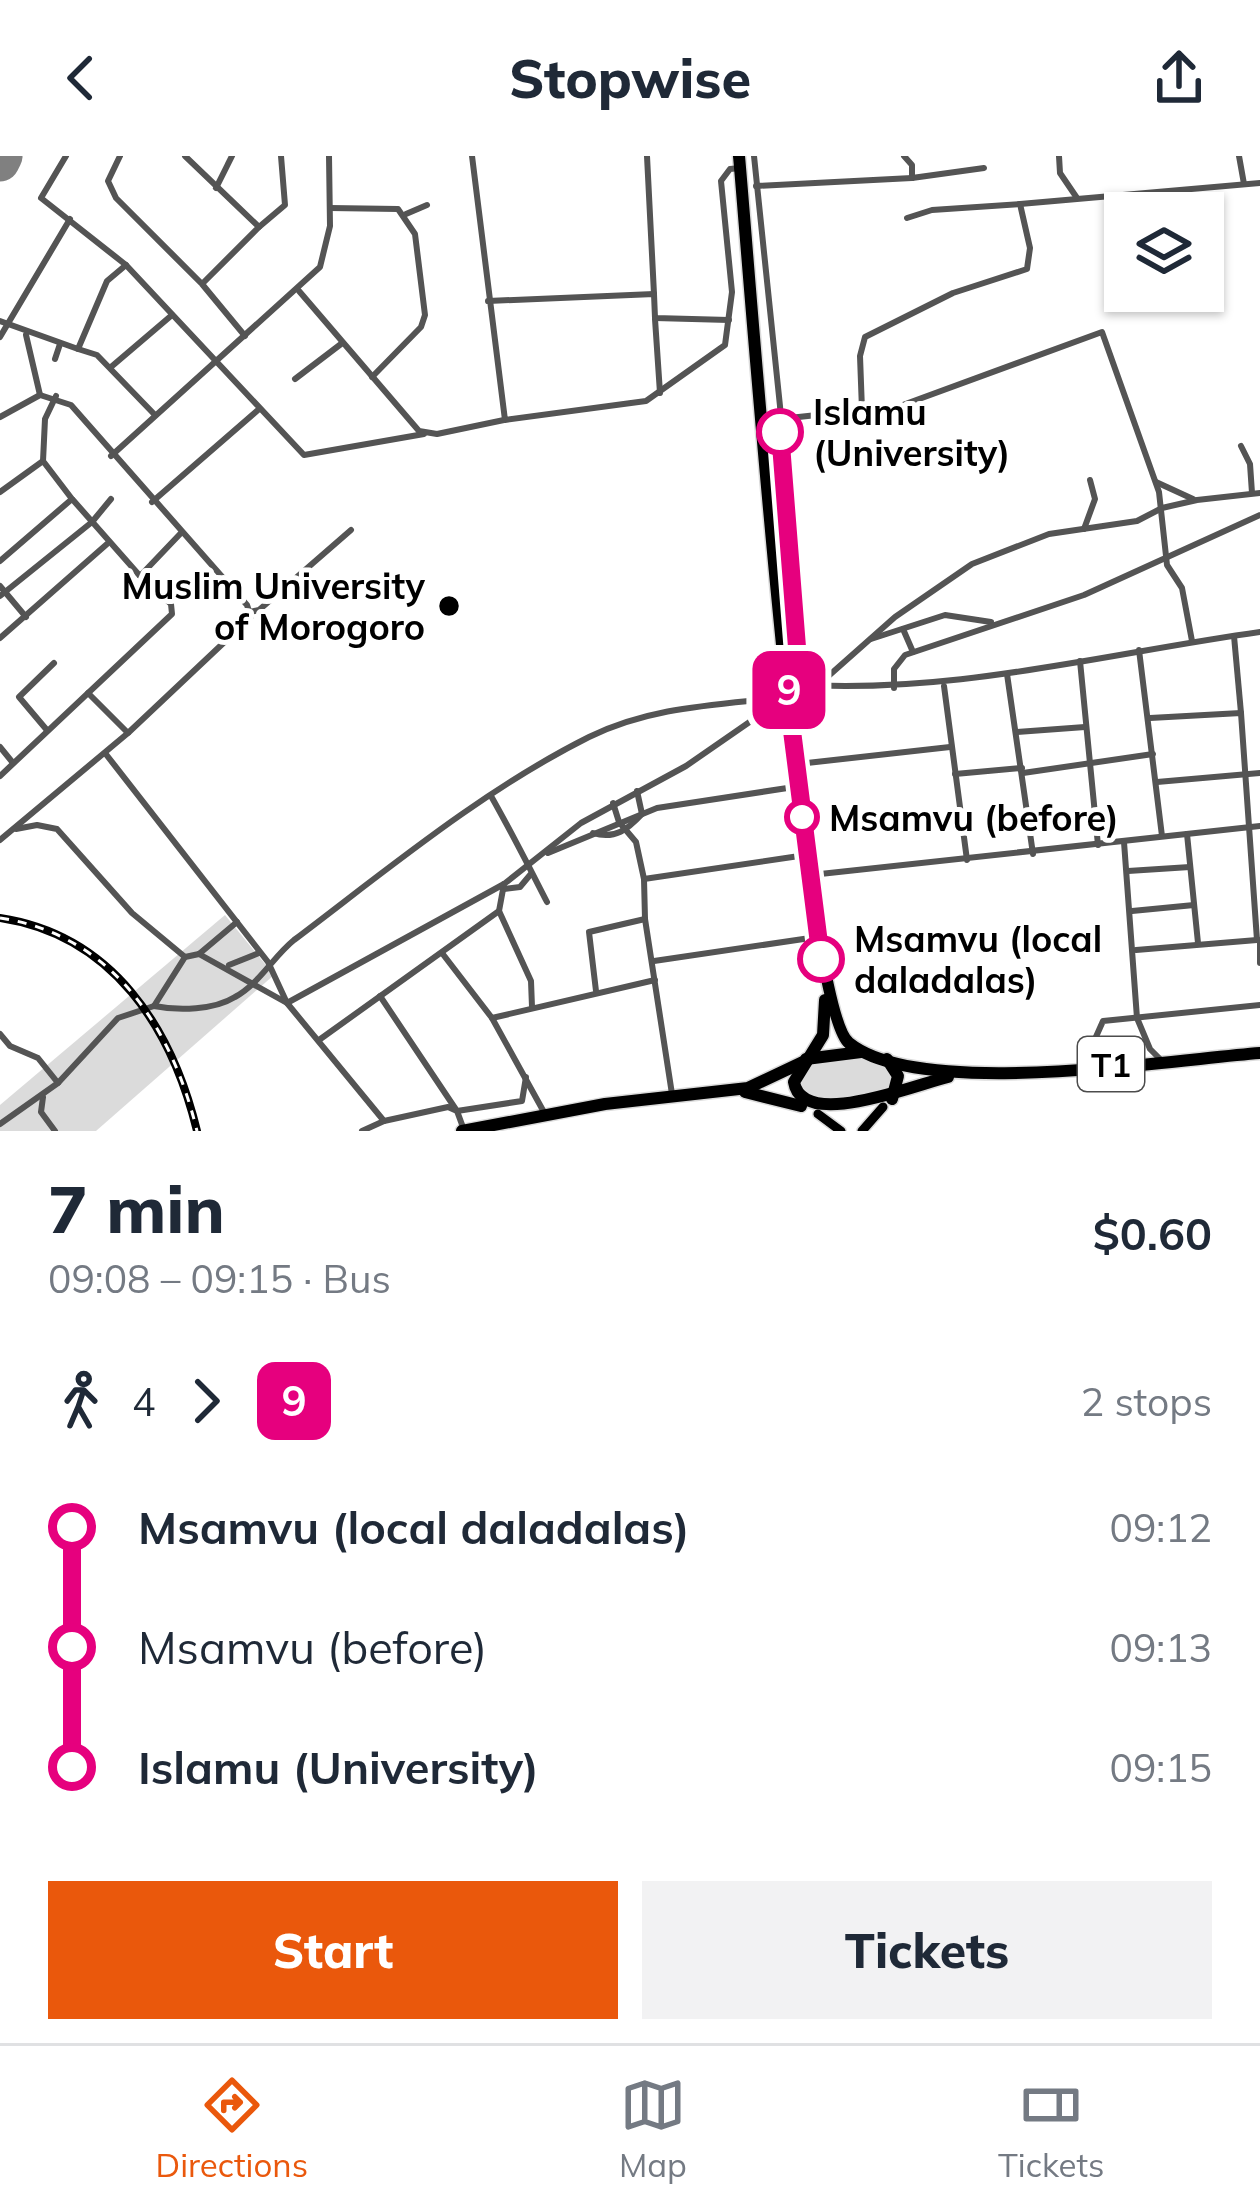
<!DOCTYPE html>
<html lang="en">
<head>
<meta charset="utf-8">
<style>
	body { margin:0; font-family:Mulish,sans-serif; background:#f2f2f3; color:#1f2937; height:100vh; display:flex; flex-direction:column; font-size:45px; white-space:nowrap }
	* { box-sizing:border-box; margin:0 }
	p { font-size:39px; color:#747a83 }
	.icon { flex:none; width:66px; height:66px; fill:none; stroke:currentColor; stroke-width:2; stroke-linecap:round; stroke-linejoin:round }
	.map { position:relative; height:975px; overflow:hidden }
	.drawer { display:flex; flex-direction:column; background:#fff; flex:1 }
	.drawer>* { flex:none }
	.badge { padding:0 24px; border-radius:18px; font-size:42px; line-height:78px }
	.controls { position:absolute; left:1104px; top:36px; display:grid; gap:24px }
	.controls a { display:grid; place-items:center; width:120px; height:120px; border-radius:0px; background:#fff; box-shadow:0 3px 9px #0004; font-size:60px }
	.map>.badge { position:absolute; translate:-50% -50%; box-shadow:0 0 0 6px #fff }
	.legs { display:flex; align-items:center; gap:18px; height:132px; padding:0 48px; font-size:39px }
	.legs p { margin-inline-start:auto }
	.head { display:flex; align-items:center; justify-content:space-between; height:204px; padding:0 48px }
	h1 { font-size:66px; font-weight:800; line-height:90px }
	.button { display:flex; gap:24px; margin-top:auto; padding:24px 48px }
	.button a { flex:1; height:138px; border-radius:0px; background:#ea580c; color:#fff; font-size:48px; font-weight:800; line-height:138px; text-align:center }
	.button a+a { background:#f2f2f3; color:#1f2937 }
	ul { padding:0 48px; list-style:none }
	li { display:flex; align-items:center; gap:42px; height:120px; font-size:45px }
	li i { display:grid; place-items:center; width:18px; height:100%; margin:0 15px; background:currentColor }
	li i::after { content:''; width:30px; height:30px; margin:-15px; border:9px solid; border-radius:50%; background:#fff }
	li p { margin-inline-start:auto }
	li:first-child i { background:linear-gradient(#0000 50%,currentColor 0) }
	li:last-child i { background:linear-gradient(currentColor 50%,#0000 0) }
	header { display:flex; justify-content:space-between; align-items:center; height:156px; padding:0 48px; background:#fff; font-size:54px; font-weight:800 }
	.tabs { display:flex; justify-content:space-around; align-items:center; height:168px; border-top:3px solid #e0e1e3; background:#fff; font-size:33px; color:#747a83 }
	.tabs a { display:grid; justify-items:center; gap:6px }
	.tabs .current { color:#ea580c }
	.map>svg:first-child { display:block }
	.green { fill:#dbdbdb }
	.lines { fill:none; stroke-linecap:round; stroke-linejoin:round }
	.runway { stroke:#808080; stroke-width:39 }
	.major-casing { stroke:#dbdbdb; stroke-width:12 }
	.highway-casing { stroke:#dbdbdb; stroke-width:15 }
	.minor { stroke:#545454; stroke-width:6 }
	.major { stroke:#000; stroke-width:9 }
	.highway { stroke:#000; stroke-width:12 }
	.rail-casing { stroke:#000; stroke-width:8 }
	.rail { stroke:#fff; stroke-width:3; stroke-dasharray:9; stroke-linecap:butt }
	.line-1-casing { stroke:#fff; stroke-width:27 }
	.line-1 { stroke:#e6007e; stroke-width:18 }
	.stop-1-dot { fill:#fff; stroke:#e6007e; stroke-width:6 }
	.poi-dot { fill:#000; stroke:#fff; stroke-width:4.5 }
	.labels { text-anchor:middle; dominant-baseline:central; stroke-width:10; stroke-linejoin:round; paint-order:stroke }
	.shield { fill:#fff; stroke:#4c4c4c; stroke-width:3 }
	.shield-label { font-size:33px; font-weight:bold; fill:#000 }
	.stop-label { font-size:36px; font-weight:bold; fill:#000; stroke:#fff; text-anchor:start }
	.poi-label { font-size:36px; font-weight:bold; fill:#000; stroke:#fff; text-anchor:end }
</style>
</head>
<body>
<header><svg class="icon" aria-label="back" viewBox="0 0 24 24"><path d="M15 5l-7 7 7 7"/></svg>Stopwise<svg class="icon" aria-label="share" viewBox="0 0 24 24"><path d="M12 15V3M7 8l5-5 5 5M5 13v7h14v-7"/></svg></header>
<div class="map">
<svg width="1260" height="975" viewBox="0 0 1260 975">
	<rect width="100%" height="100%" fill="#fff"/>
	<!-- green -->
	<g class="green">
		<polygon points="225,759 274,819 96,975 0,975 0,949"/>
		<polygon points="861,900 882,905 893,916 891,934 829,951 799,931 809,907"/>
	</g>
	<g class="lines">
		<!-- runway -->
		<polyline class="runway" points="0,6 3,0"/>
		<!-- major casing -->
		<g class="major-casing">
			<g id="major">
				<polyline points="818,958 841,975"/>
				<polyline points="862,975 883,951"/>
			</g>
		</g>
		<!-- highway casing -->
		<g class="highway-casing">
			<g id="highway">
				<path d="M739,0C749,109 802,850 849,887C920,944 1168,904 1260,897"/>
				<path d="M825,844L823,879L794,926C802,975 914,929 948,921"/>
				<polyline points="806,903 861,896"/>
				<polyline points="887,903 898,920 892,943"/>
				<polyline points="745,936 801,950"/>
				<polyline points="462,975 605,948 748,932 803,906"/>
			</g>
		</g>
		<!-- minor -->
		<g class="minor">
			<polyline points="66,0 41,42 126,109 304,299 424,278"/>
			<polyline points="120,0 108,25 116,42 202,128 245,180"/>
			<polyline points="185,0 259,71 203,127"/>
			<polyline points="472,0 505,264 646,245 725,189 732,136 721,25 730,13 740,12"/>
			<polyline points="647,0 654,138"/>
			<polyline points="754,0 780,250 800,529"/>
			<polyline points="904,0 912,9 912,22 984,12"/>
			<polyline points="1059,0 1060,17 1077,42"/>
			<polyline points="1239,0 1244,28"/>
			<polyline points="756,30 912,22"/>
			<polyline points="216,32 232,0"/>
			<polyline points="330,52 398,53 415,78 425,159 421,171 372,221"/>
			<polyline points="406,58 427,49"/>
			<polyline points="907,62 932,54 1020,48"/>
			<polyline points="259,71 285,49 281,0"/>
			<polyline points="126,109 107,125 78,193 97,199 155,259"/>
			<polyline points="299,135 419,275 437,278 504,264"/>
			<polyline points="488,145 654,138 655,162 729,164"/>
			<polyline points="655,163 660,237"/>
			<polyline points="0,165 78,193"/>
			<polyline points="26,179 40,239"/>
			<polyline points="0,181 70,63"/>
			<polyline points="55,203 60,188"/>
			<polyline points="111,211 172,159"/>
			<polyline points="295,223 341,188"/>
			<polyline points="862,254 860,200 865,181 953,137 1027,113 1030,92 1020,48 1260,27"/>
			<polyline points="0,261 40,239 71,249 247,449 251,461 128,577 0,684"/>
			<polyline points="780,263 900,250 1102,176 1159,336 1167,409 1182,432 1192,485"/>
			<polyline points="1241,290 1250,308 1252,337"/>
			<polyline points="111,300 320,111 330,70 329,0"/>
			<polyline points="43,305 45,263 56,240"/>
			<polyline points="1156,326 1193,343"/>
			<polyline points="0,336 43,305 72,343 0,405"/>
			<polyline points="73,344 140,420"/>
			<polyline points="152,346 258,254"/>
			<polyline points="1084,373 1095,343 1090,324"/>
			<polyline points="0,430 26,461"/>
			<polyline points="0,440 92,366 111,343"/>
			<polyline points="250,456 259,454 351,374"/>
			<polyline points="903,473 913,496"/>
			<polyline points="1234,480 1241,557"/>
			<polyline points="0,482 107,388"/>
			<polyline points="871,483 945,459 991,466"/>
			<polyline points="1139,494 1162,680"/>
			<polyline points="1080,505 1098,689"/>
			<polyline points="1007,518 1033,698"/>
			<path d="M788,528C949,540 1102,498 1260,476"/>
			<polyline points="944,530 967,704"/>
			<polyline points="816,531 895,461 972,408 1049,378 1137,365 1162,352 1197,344 1260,337"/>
			<polyline points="894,532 894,513 905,499 1084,439 1260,359"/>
			<polyline points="88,537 128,577"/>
			<polyline points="46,573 19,541 54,507"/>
			<polyline points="1017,576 1085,571"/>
			<polyline points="0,591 13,607"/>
			<polyline points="105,597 268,806 287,847 384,965 448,951 457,955 464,974"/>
			<polyline points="798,608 950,591"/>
			<polyline points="1023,617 1153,598"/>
			<polyline points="955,618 1022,612"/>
			<polyline points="0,620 172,458 171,448 140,420 181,377"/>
			<polyline points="1157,626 1260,617"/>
			<path d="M491,640C512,677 528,709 547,746"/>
			<polyline points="613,647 619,666 636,686 644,723 645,763 672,938"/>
			<polyline points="16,673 37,669 57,673 132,757 185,801"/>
			<path d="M593,677C615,684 628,673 642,658L637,635"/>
			<polyline points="1187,678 1198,787"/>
			<polyline points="1124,686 1137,862 1150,893 1162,905"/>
			<polyline points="548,697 657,652 794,631"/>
			<polyline points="1128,715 1190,711"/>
			<polyline points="811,719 1260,670"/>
			<polyline points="644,723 806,699"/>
			<polyline points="504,728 499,755 531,825 532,851"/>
			<polyline points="504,733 520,731 530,719"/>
			<polyline points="1132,755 1194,749"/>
			<polyline points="1260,784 1260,807"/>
			<polyline points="1136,794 1257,784 1241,557 1150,562"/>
			<polyline points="442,797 492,862 545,958"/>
			<polyline points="199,798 287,847 504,728 581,667 686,610 751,565 762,544"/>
			<polyline points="654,805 817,781"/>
			<polyline points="229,809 259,797"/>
			<polyline points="596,835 589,776 645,763"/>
			<polyline points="380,840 457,955 522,945 526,921"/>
			<path d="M154,850C179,855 214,854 235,841C259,828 273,801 294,784C388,713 483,634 589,581C652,550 718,549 786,541"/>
			<polyline points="492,862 655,824"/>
			<polyline points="0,878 10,890 38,902 58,927"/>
			<polyline points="319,884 499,755"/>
			<polyline points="1083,910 1103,865 1260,849"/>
			<polyline points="43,941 41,956 55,975"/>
			<polyline points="0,968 58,927 118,862 154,850 185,801 199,798 237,766"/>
			<polyline points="362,975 384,965"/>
		</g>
		<!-- major -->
		<use href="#major" class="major"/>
		<!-- highway -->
		<use href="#highway" class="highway"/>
		<!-- rail casing -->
		<g class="rail-casing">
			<path id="rail" d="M0,762C113,779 172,872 197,975"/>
		</g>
		<!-- rail -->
		<use href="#rail" class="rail"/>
	</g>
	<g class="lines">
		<!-- line-1 casing -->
		<g class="line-1-casing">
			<polyline id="line-1" points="780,276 800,529 788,528 790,559 821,803"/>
		</g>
		<!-- line-1 -->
		<use href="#line-1" class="line-1"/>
	</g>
	<!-- markers -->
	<g class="stop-1-dot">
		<circle cx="780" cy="276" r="21"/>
		<circle cx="802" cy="661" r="15"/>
		<circle cx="821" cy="803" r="21"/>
	</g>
	<circle class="poi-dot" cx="449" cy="450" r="12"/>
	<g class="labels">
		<!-- shield labels -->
		<rect class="shield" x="1078" y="881" width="66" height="54" rx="9"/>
		<g class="shield-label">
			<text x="1111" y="908">T1</text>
		</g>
		<!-- stop labels -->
		<g class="stop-label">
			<text x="813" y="255">Islamu<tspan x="813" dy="41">(University)</tspan></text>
			<text x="829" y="661">Msamvu (before)</text>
			<text x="854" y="782">Msamvu (local<tspan x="854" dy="41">daladalas)</tspan></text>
		</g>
		<!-- poi labels -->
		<g class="poi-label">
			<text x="425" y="429">Muslim University<tspan x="425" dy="41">of Morogoro</tspan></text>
		</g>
	</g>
</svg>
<div class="controls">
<a><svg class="icon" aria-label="layers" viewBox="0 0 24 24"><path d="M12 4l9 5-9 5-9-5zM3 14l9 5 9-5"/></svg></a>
</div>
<b class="badge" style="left:789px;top:534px;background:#e6007e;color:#fff">9</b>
</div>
<section class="drawer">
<div class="head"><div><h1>7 min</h1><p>09:08 – 09:15 · Bus</p></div><b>$0.60</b></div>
<div class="legs"><svg class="icon" aria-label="walk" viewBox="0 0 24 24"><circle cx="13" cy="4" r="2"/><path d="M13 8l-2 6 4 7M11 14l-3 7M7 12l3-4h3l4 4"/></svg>4<svg class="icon" aria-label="forward" viewBox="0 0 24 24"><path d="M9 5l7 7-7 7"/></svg><b class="badge" style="background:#e6007e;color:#fff">9</b><p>2 stops</p></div>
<ul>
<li><i style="color:#e6007e"></i><b>Msamvu (local daladalas)</b><p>09:12</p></li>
<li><i style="color:#e6007e"></i><span>Msamvu (before)</span><p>09:13</p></li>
<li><i style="color:#e6007e"></i><b>Islamu (University)</b><p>09:15</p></li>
</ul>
<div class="button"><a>Start</a><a>Tickets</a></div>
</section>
<nav class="tabs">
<a class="current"><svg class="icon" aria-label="directions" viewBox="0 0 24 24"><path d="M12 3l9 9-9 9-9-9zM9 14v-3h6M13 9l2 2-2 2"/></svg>Directions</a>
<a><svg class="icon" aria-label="map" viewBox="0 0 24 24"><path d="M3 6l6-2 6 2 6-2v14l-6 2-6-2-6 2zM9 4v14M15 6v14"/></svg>Map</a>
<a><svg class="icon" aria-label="tickets" viewBox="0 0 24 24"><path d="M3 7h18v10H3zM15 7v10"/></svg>Tickets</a>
</nav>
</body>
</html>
